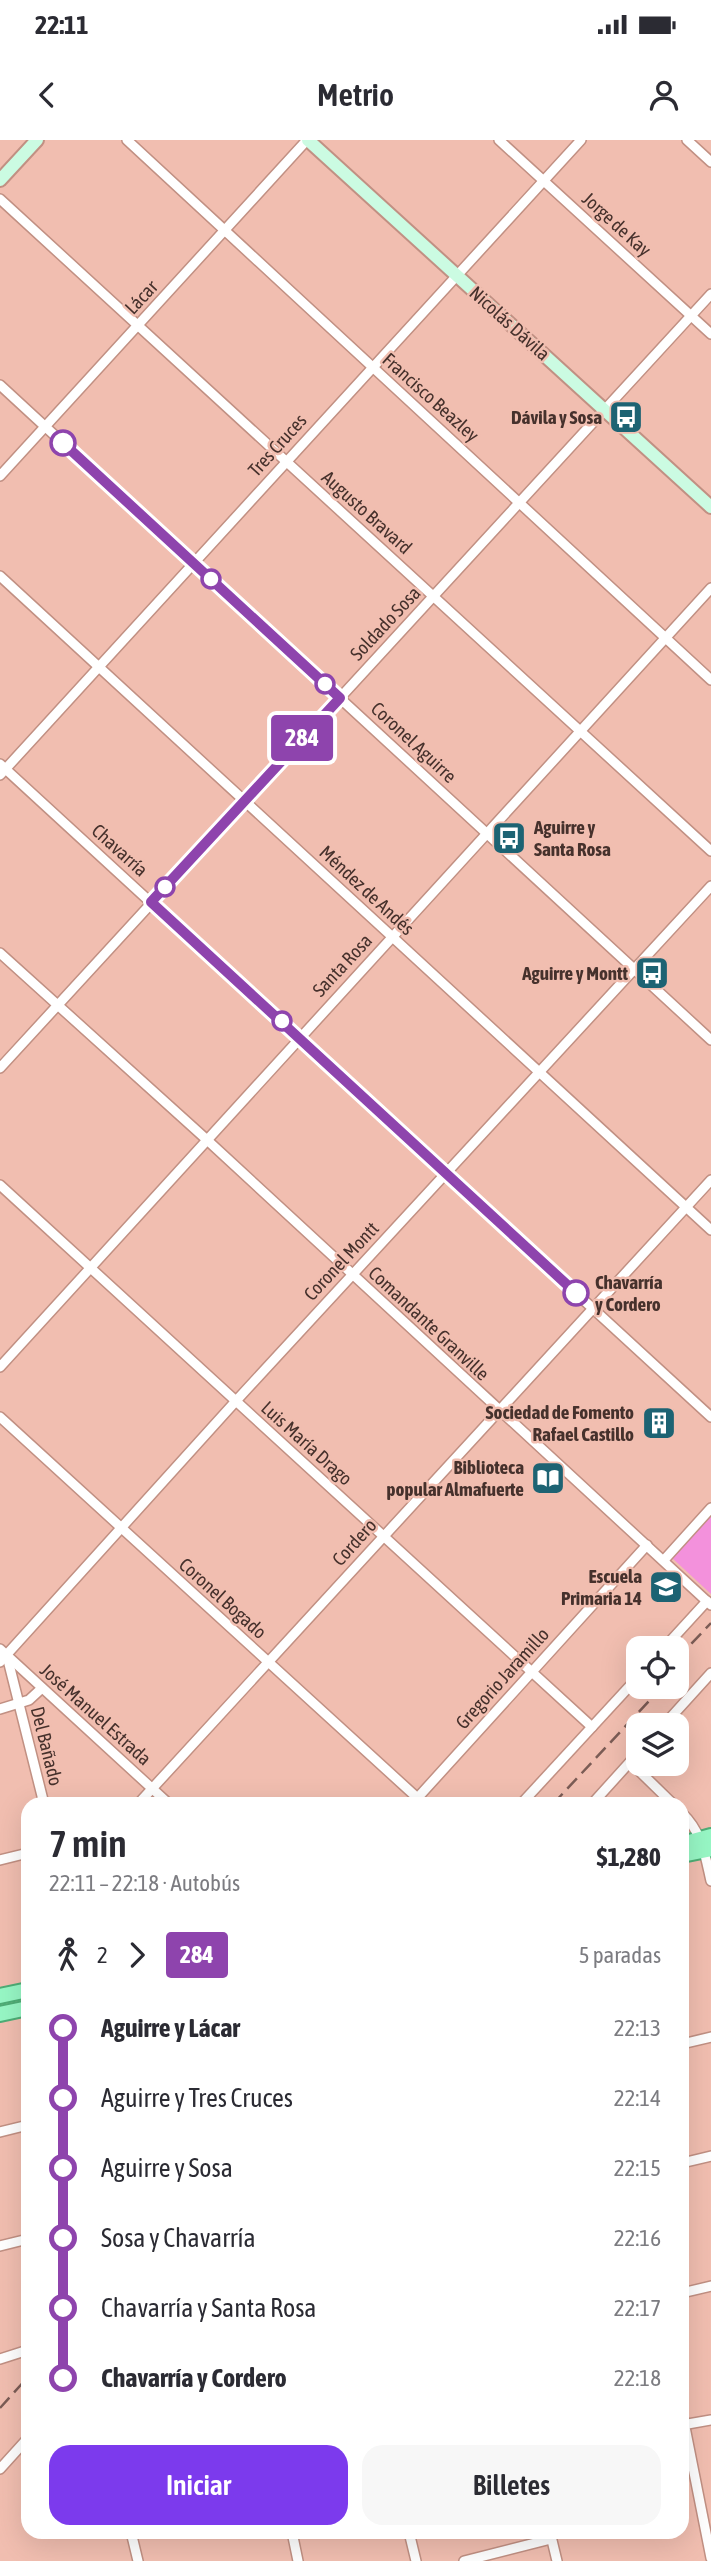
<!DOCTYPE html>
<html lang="es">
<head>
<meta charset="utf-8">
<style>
	body { margin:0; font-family:"Asap Condensed",sans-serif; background:#f7f7f7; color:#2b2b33; height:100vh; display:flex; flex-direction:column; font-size:26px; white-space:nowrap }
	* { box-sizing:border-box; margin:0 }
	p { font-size:23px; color:#7c7c81 }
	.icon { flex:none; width:38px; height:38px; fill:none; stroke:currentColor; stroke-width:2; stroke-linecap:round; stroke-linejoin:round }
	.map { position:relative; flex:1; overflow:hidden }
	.sheet { position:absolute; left:21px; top:1657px; width:668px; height:742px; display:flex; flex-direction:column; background:#fff; border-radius:21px; box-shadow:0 7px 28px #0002 }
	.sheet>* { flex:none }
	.badge { padding:0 14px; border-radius:5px; font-size:24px; line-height:46px }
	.buttons { position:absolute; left:626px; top:1496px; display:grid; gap:14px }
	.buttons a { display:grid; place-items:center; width:63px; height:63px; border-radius:14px; background:#fff; box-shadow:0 7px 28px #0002; font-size:35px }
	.map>.badge { position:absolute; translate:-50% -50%; box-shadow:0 0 0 4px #fff }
	.legs { display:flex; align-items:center; gap:10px; height:77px; padding:0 28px; font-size:23px }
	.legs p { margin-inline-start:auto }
	.summary { display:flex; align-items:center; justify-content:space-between; height:119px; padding:0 28px }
	h1 { font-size:38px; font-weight:600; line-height:52px }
	.action { display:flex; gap:14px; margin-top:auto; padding:14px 28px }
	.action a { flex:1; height:80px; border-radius:21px; background:#7c3aed; color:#fff; font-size:28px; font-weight:600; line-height:80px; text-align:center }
	.action a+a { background:#f7f7f7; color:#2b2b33 }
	ul { padding:0 28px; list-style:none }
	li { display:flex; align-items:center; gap:24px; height:70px; font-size:26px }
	li i { display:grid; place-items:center; width:10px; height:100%; margin:0 9px; background:currentColor }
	li i::after { content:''; width:18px; height:18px; margin:-9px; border:5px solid; border-radius:50%; background:#fff }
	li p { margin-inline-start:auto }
	li:first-child i { background:linear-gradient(#0000 50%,currentColor 0) }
	li:last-child i { background:linear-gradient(currentColor 50%,#0000 0) }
	.status { display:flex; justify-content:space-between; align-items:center; height:49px; padding:0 35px; background:#fff; direction:ltr }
	.status svg { height:19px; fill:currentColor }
	header { display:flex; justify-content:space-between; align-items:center; height:91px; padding:0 28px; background:#fff; font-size:32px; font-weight:600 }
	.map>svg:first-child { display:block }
	.green { fill:#f391dc }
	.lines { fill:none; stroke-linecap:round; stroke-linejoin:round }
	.street-casing { stroke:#c19083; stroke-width:12 }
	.secondary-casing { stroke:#c19083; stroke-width:16 }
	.primary-casing { stroke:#4eae76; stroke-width:18 }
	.street { stroke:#fff; stroke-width:9 }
	.secondary { stroke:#cbfbe2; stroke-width:12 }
	.primary { stroke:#97f7c5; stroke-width:14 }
	.rail { stroke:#7b5c55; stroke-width:2.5; stroke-dasharray:14 7; stroke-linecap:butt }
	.line-1-casing { stroke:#fff; stroke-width:16 }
	.line-1 { stroke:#8e44ad; stroke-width:10 }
	.stop-1-dot { fill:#fff; stroke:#8e44ad; stroke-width:3.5 }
	.labels { text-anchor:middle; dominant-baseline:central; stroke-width:5; stroke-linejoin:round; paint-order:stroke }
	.street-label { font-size:19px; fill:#46312c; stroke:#f1beb0 }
	.poi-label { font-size:19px; font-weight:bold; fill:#46312c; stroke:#f1beb0; text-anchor:end }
	.stop-label { font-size:19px; font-weight:bold; fill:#46312c; stroke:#f1beb0; text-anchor:start }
</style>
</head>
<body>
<div class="status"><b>22:11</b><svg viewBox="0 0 49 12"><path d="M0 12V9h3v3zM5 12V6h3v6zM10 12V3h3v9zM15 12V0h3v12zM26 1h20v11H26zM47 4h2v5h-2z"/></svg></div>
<header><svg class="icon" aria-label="back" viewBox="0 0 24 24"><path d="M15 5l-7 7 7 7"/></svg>Metrio<svg class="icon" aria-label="person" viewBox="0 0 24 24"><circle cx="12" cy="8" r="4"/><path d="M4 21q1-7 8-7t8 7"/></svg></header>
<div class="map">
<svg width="711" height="2421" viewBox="0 0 711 2421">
	<rect width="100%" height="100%" fill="#f1beb0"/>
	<!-- green -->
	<polygon class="green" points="711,1372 711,1454 671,1417"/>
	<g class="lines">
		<!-- street casing -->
		<g class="street-casing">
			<g id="street">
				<polyline points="127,0 711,540"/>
				<polyline points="499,0 711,194"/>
				<polyline points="687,0 711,22"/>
				<polyline points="0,59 711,711"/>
				<polyline points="0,245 711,900"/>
				<polyline points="0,336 307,0"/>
				<polyline points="0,436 711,1090"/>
				<polyline points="0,624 711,1277"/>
				<polyline points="0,635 581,0"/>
				<polyline points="0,813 206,999 711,1465"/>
				<polyline points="0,928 711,154"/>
				<polyline points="0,1045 592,1587"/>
				<polyline points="0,1227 711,448"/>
				<polyline points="0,1277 424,1664"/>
				<polyline points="664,1420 711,1368"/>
				<polyline points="664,1508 707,1461"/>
				<polyline points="0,1509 169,1664"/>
				<polyline points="7,1516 44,1664"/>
				<polyline points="0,1522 235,1262 711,746"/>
				<polyline points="0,1569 29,1560 42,1548"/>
				<polyline points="663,1586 711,1533"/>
				<polyline points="630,1622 673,1664"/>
				<polyline points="138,1664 711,1040"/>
				<polyline points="412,1664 647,1405"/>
				<polyline points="521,1664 639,1536"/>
				<polyline points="592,1664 639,1612"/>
				<path d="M682,1673C702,1692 705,1715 711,1741"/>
				<polyline points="0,1720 28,1713"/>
				<polyline points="682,1904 711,1897"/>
				<polyline points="0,1992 28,1985"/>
				<polyline points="682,2023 711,2016"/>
				<polyline points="0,2106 28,2099"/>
				<polyline points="682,2153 711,2146"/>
				<polyline points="0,2219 28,2210"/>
				<polyline points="682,2272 711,2418"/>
				<polyline points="682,2285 711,2280"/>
				<polyline points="0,2329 28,2298"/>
				<polyline points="131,2392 138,2421"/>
				<polyline points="292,2392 298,2421"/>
				<polyline points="409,2392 416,2421"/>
				<polyline points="550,2392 557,2421"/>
				<polyline points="464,2421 551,2399"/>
			</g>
		</g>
		<!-- secondary casing -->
		<g class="secondary-casing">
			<g id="secondary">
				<polyline points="308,0 711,367"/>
				<polyline points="0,40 37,0"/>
			</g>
		</g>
		<!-- primary casing -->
		<g class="primary-casing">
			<g id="primary">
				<polyline points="682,1704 711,1696"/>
				<polyline points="682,1715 711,1709"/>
				<polyline points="0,1856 28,1850"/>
				<polyline points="0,1874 28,1868"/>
			</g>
		</g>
		<!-- street -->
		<use href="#street" class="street"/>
		<!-- secondary -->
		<use href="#secondary" class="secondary"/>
		<!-- primary -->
		<use href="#primary" class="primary"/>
		<!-- rail -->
		<g class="rail">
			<polyline points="677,1519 711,1483"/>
			<polyline points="553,1664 662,1547"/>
			<polyline points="0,2268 28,2237"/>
		</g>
	</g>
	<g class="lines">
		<!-- line-1 casing -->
		<g class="line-1-casing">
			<polyline id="line-1" points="63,303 340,558 151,762 576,1153"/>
		</g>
		<!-- line-1 -->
		<use href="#line-1" class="line-1"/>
	</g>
	<!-- icons -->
	<defs>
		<g id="bus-square" transform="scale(1.75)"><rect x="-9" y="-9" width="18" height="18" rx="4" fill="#1d6373" stroke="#f1beb0"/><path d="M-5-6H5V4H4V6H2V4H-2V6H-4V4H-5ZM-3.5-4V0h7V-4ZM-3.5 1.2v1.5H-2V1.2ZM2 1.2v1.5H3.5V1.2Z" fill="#fff"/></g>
		<g id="building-square" transform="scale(1.75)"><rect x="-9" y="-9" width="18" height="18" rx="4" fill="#1d6373" stroke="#f1beb0"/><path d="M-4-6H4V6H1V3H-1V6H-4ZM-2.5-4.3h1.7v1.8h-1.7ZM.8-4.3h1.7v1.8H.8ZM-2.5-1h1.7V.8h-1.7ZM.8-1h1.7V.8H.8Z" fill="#fff"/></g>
		<g id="library-square" transform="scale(1.75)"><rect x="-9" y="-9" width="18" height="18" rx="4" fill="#1d6373" stroke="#f1beb0"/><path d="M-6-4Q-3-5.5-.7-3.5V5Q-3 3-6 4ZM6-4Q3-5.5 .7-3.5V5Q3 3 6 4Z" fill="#fff"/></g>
		<g id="school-square" transform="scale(1.75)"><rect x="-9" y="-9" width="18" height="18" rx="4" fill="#1d6373" stroke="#f1beb0"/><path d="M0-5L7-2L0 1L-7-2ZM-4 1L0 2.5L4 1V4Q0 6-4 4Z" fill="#fff"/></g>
	</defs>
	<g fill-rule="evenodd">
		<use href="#bus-square" x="626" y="277"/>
		<use href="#bus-square" x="509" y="698"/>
		<use href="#bus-square" x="652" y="833"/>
		<use href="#building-square" x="659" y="1283"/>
		<use href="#library-square" x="548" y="1338"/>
		<use href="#school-square" x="666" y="1447"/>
	</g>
	<!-- markers -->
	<g class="stop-1-dot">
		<circle cx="63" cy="303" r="12"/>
		<circle cx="211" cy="439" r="9"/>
		<circle cx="325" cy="544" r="9"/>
		<circle cx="165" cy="747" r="9"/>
		<circle cx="282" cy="881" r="9"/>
		<circle cx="576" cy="1153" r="12"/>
	</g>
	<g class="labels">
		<!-- street labels -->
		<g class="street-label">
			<text transform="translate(617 84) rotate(42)">Jorge de Kay</text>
			<text transform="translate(141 157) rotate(-47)">Lácar</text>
			<text transform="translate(510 183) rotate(42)">Nicolás Dávila</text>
			<text transform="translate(431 257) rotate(42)">Francisco Beazley</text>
			<text transform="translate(277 305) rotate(-48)">Tres Cruces</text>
			<text transform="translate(367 372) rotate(42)">Augusto Bravard</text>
			<text transform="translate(385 483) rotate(-47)">Soldado Sosa</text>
			<text transform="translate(414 602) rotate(43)">Coronel Aguirre</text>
			<text transform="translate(120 710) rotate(42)">Chavarría</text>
			<text transform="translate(367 750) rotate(43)">Méndez de Andés</text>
			<text transform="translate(342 825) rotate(-47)">Santa Rosa</text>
			<text transform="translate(341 1121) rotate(-47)">Coronel Montt</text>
			<text transform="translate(429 1183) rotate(43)">Comandante Granville</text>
			<text transform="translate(307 1303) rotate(42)">Luis María Drago</text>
			<text transform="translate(354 1402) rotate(-48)">Cordero</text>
			<text transform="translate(223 1458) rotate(42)">Coronel Bogado</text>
			<text transform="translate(502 1538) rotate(-48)">Gregorio Jaramillo</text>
			<text transform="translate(96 1574) rotate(42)">José Manuel Estrada</text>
			<text transform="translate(47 1606) rotate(76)">Del Bañado</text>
		</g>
		<!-- poi labels -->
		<g class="poi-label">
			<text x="602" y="277">Dávila y Sosa</text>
			<text x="534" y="687" text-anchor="start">Aguirre y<tspan x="534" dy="22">Santa Rosa</tspan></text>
			<text x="628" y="833">Aguirre y Montt</text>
			<text x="634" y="1272">Sociedad de Fomento<tspan x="634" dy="22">Rafael Castillo</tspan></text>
			<text x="524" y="1327">Biblioteca<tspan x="524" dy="22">popular Almafuerte</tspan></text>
			<text x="642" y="1436">Escuela<tspan x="642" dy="22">Primaria 14</tspan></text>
		</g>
		<!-- stop labels -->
		<g class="stop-label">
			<text x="595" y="1142">Chavarría<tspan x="595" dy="22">y Cordero</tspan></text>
		</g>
	</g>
</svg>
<div class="buttons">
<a><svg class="icon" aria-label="locate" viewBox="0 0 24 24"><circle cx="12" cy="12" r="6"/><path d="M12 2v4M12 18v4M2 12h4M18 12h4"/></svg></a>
<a><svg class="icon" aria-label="layers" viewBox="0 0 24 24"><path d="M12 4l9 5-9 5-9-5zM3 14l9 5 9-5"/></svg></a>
</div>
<b class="badge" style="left:302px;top:598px;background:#8e44ad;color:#fff">284</b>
<section class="sheet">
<div class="summary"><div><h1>7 min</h1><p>22:11 – 22:18 · Autobús</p></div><b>$1,280</b></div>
<div class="legs"><svg class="icon" aria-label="walk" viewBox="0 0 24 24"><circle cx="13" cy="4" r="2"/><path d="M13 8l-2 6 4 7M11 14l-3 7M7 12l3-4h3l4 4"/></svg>2<svg class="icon" aria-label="forward" viewBox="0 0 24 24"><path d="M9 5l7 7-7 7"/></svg><b class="badge" style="background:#8e44ad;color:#fff">284</b><p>5 paradas</p></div>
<ul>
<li><i style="color:#8e44ad"></i><b>Aguirre y Lácar</b><p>22:13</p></li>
<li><i style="color:#8e44ad"></i><span>Aguirre y Tres Cruces</span><p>22:14</p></li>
<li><i style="color:#8e44ad"></i><span>Aguirre y Sosa</span><p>22:15</p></li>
<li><i style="color:#8e44ad"></i><span>Sosa y Chavarría</span><p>22:16</p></li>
<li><i style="color:#8e44ad"></i><span>Chavarría y Santa Rosa</span><p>22:17</p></li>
<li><i style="color:#8e44ad"></i><b>Chavarría y Cordero</b><p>22:18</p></li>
</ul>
<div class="action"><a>Iniciar</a><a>Billetes</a></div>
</section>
</div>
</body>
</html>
